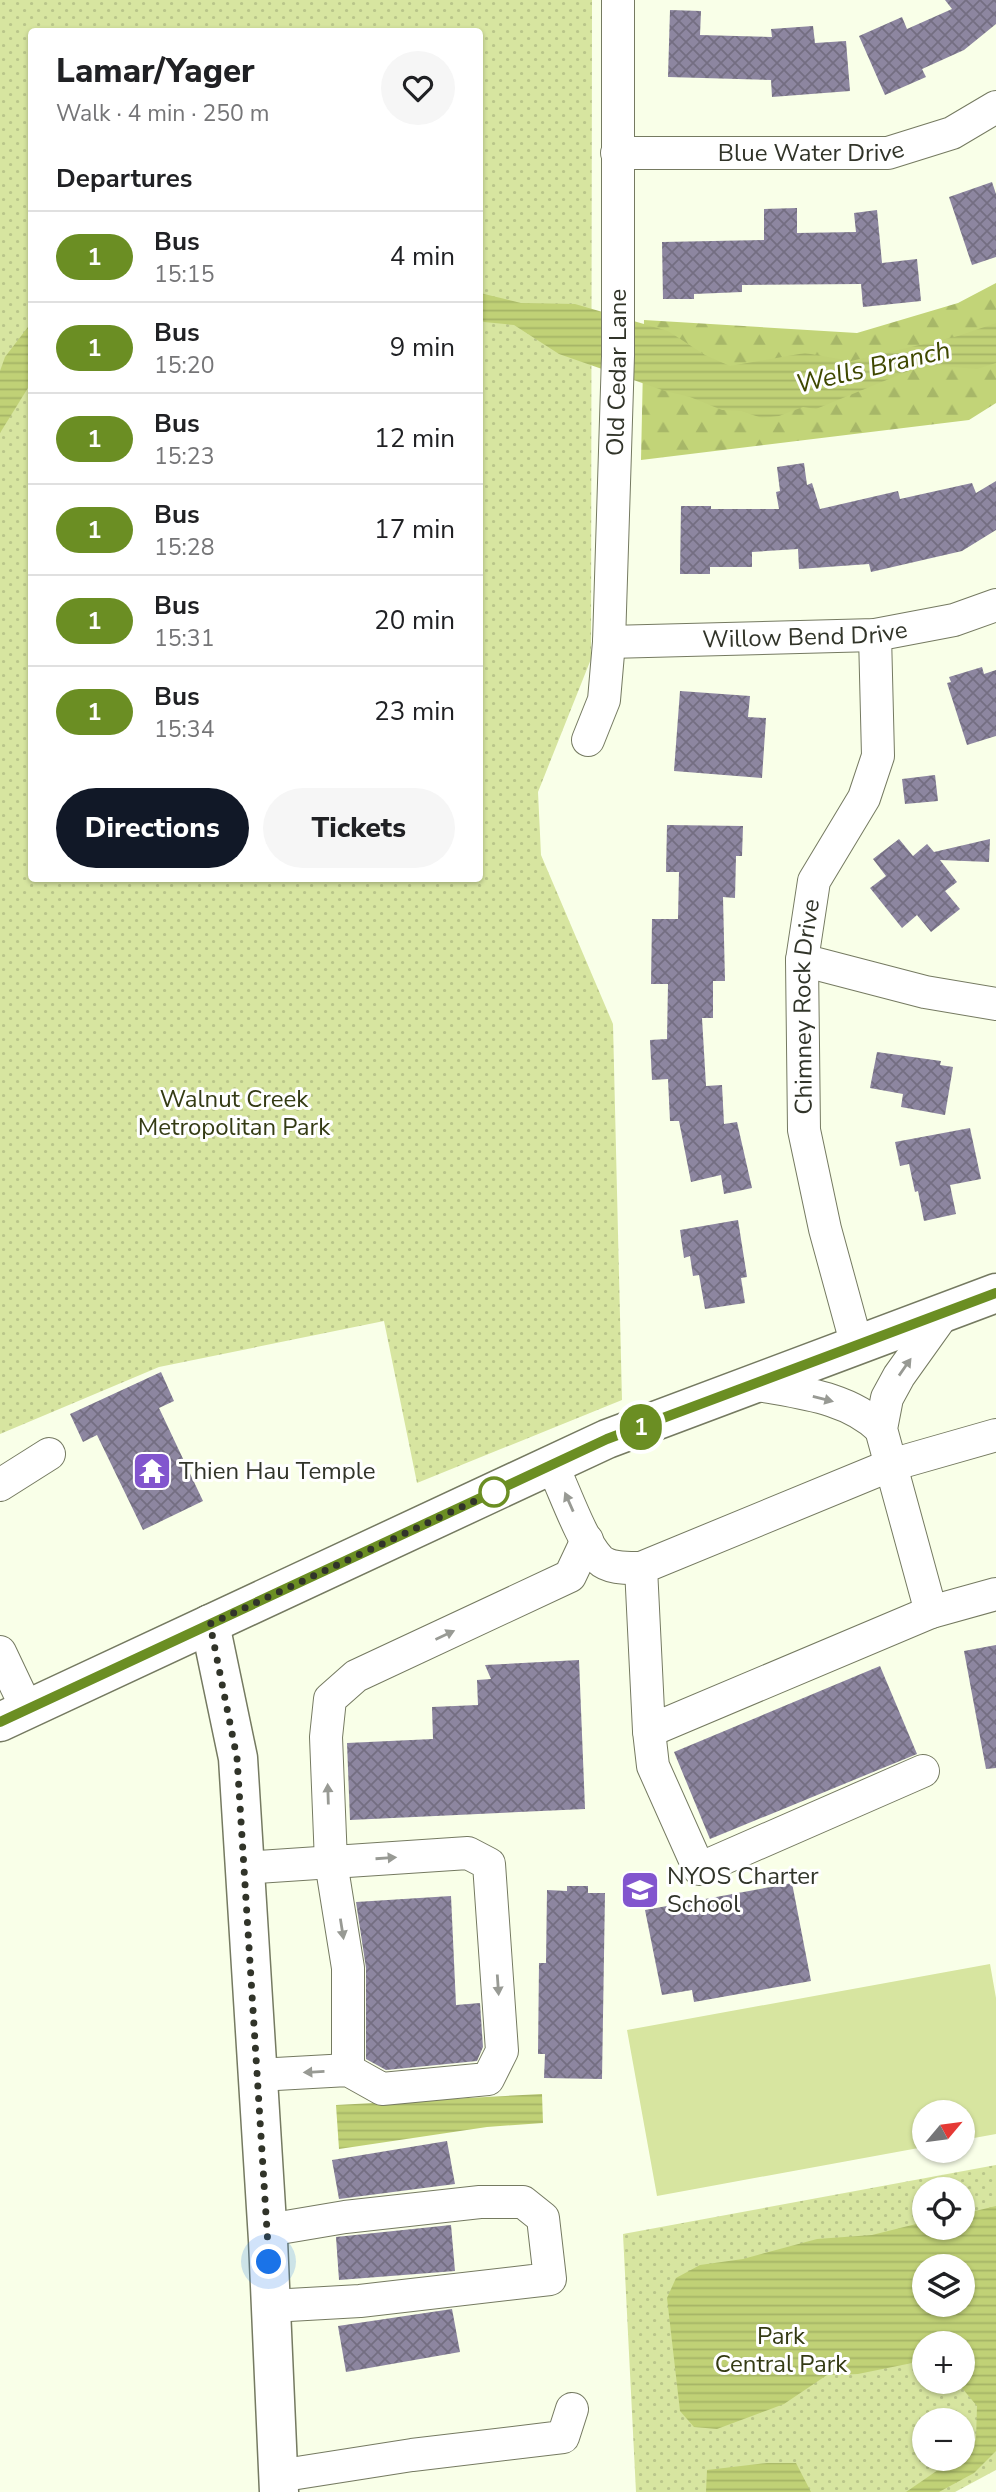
<!DOCTYPE html>
<html lang="en">
<head>
<meta charset="utf-8">
<style>
	body { margin:0; font-family:"Nunito Sans",sans-serif; background:#f6f6f6; color:#202124; height:100vh; display:flex; flex-direction:column; font-size:26px; white-space:nowrap }
	* { box-sizing:border-box; margin:0 }
	p { font-size:23px; color:#757577 }
	.icon { flex:none; width:38px; height:38px; fill:none; stroke:currentColor; stroke-width:2; stroke-linecap:round; stroke-linejoin:round }
	.map { position:relative; flex:1; overflow:hidden }
	.details { position:absolute; left:28px; top:28px; width:455px; height:854px; display:flex; flex-direction:column; background:#fff; border-radius:7px; box-shadow:0 2px 5px #0004 }
	.details>* { flex:none }
	.badge { padding:0 14px; border-radius:23px; font-size:24px; line-height:46px }
	.needle { width:46px; rotate:61deg }
	.buttons { position:absolute; left:912px; top:2100px; display:grid; gap:14px }
	.buttons a { display:grid; place-items:center; width:63px; height:63px; border-radius:50%; background:#fff; box-shadow:0 2px 5px #0004; font-size:35px }
	.you { position:absolute; width:35px; height:35px; margin:-18px; border:5px solid #fff; border-radius:50%; background:#1a73e8; box-shadow:0 0 0 10px #1a73e833 }
	.map>.badge { position:absolute; translate:-50% -50%; box-shadow:0 0 0 4px #fff }
	h2 { padding:0 28px; font-size:26px; line-height:63px }
	.round { display:grid; place-items:center; flex:none; width:74px; height:74px; border-radius:37px; background:#f6f6f6 }
	.head { display:flex; align-items:center; justify-content:space-between; height:119px; padding:0 28px }
	h1 { font-size:33px; font-weight:800; line-height:52px }
	.button { display:flex; gap:14px; margin-top:auto; padding:14px 28px }
	.button a { flex:1; height:80px; border-radius:42px; background:#111827; color:#fff; font-size:28px; font-weight:800; line-height:80px; text-align:center }
	.button a+a { background:#f6f6f6; color:#202124 }
	ul { padding:0; list-style:none }
	li { display:flex; align-items:center; gap:21px; height:91px; padding:0 28px; border-top:2px solid #e0e0e0 }
	li div { flex:1 }
	li b { display:block; font-size:26px }
	li em { font-style:normal }
	li .badge { min-width:77px; font-weight:700; text-align:center }
	.map>svg:first-child { display:block }
	.grass { fill:#d7e5a0 }
	.forest { fill:url(#forest-firs) }
	.park { fill:url(#park-dots); fill-rule:evenodd }
	.water { fill:url(#water-rules); fill-rule:evenodd }
	.building { fill:url(#building-cross-hatch) }
	.lines { fill:none; stroke-linecap:round; stroke-linejoin:round }
	.minor-casing { stroke:#757a61; stroke-width:34 }
	.major-casing { stroke:#757a61; stroke-width:41 }
	.minor { stroke:#fff; stroke-width:32 }
	.major { stroke:#fff; stroke-width:38 }
	.oneway { fill:#989a94 }
	.line-casing { stroke:#fff; stroke-width:16 }
	.line { stroke:#6b8e23; stroke-width:10 }
	.walk { stroke:#313429; stroke-width:7; stroke-dasharray:0 12.6 }
	.stop-dot { fill:#fff; stroke:#6b8e23; stroke-width:3.5 }
	.labels { text-anchor:middle; dominant-baseline:central; stroke-width:6; stroke-linejoin:round; paint-order:stroke }
	.street-label { font-size:24px; fill:#313429; stroke:#fff }
	.park-label { font-size:24px; fill:#343b14; stroke:#fff }
	.poi-label { font-size:24px; fill:#313429; stroke:#fff; text-anchor:start }
	.water-label { font-size:26px; font-style:italic; fill:#3f4800; stroke:#fff }
</style>
</head>
<body>
<div class="map">
<svg width="996" height="2492" viewBox="0 0 996 2492">
	<defs>
		<pattern id="forest-firs" width="22" height="20" patternUnits="userSpaceOnUse" patternTransform="scale(1.75)"><rect width="22" height="20" fill="#c2d478"/><path d="M5 1l3.5 6h-7zM16 11l3.5 6h-7z" fill="#a7b768"/></pattern>
		<pattern id="park-dots" width="8" height="8" patternUnits="userSpaceOnUse" patternTransform="scale(1.75)"><rect width="8" height="8" fill="#d7e5a0"/><path d="M2 2h.1M6 6h.1" fill="none" stroke="#b9c58a" stroke-width="1.8" stroke-linecap="round"/></pattern>
		<pattern id="water-rules" width="6" height="5" patternUnits="userSpaceOnUse" patternTransform="scale(1.75)"><rect width="6" height="5" fill="#c0d176"/><path d="M0 2.5h6" fill="none" stroke="#a5b466"/></pattern>
		<pattern id="building-cross-hatch" width="8" height="8" patternUnits="userSpaceOnUse" patternTransform="scale(1.75)"><rect width="8" height="8" fill="#8d86a0"/><path d="M0 0l8 8M0 8l8-8" fill="none" stroke="#746e82"/></pattern>
	</defs>
	<rect width="100%" height="100%" fill="#f9ffe8"/>
	<!-- grass -->
	<polygon class="grass" points="990,1964 996,1998 996,2134 963,2140 962,2112 924,2112 924,2147 657,2196 627,2030"/>
	<!-- forest -->
	<polygon class="forest" points="996,283 996,403 969,420 641,460 644,320 857,333 958,303"/>
	<!-- park -->
	<g class="park">
		<path d="M0,0H592L591,659L538,792L541,855L613,1024L622,1400L417,1483L384,1321L159,1367L0,1434ZM32,32H480V878H32Z"/>
		<path d="M996,2165V2470L955,2492H636L623,2234ZM924,2189H962V2228H924ZM924,2266H962V2305H924ZM924,2343H962V2382H924ZM924,2420H962V2459H924Z"/>
	</g>
	<!-- water -->
	<g class="water">
		<polygon points="480,293 521,303 575,304 668,331 705,355 730,366 805,353 851,361 958,336 996,323 996,363 977,369 941,366 911,370 816,409 803,407 779,416 762,418 741,411 722,410 690,397 665,391 559,354 514,325 484,322 480,320"/>
		<polygon points="31,323 31,383 0,433 0,371 5,357"/>
		<polygon points="542,2094 543,2123 487,2127 339,2149 336,2105"/>
		<path d="M996,2206V2451L974,2473L939,2492H906L954,2459H962L963,2452L976,2440L977,2406L957,2382H962V2343H924V2366L912,2363L858,2374L827,2375L784,2404L717,2429L694,2427L680,2411L667,2298L676,2278L700,2265L743,2259L817,2239L872,2235L924,2222V2228H962L963,2214ZM962,2266V2305H924V2266Z"/>
		<polygon points="767,2463 796,2463 811,2492 706,2492 707,2470"/>
	</g>
	<!-- building -->
	<g class="building">
		<polygon points="945,0 996,0 996,24 964,50 922,69 926,77 885,95 859,36 902,17 907,29 952,9"/>
		<polygon points="670,10 701,11 700,35 772,37 771,29 813,26 815,43 846,41 850,91 772,97 771,80 668,77"/>
		<polygon points="992,182 996,194 996,257 972,265 949,197"/>
		<polygon points="797,208 797,233 856,232 854,213 877,210 882,263 917,259 921,301 863,307 861,284 742,285 742,292 694,294 694,299 663,299 662,242 764,240 764,209"/>
		<polygon points="804,463 807,485 812,483 820,509 898,491 900,499 972,483 976,493 996,481 996,530 962,551 871,572 869,564 799,569 798,549 752,552 752,567 710,567 710,574 680,574 681,506 711,506 711,509 779,509 776,492 780,491 777,467"/>
		<polygon points="982,667 984,674 996,670 996,736 967,745 947,683 951,682 949,677"/>
		<polygon points="680,691 750,696 748,717 766,718 762,778 674,771"/>
		<polygon points="935,775 938,801 905,804 902,779"/>
		<polygon points="667,825 743,826 742,856 736,856 735,898 723,897 725,981 713,981 713,1018 702,1018 706,1086 722,1085 724,1124 737,1122 752,1188 724,1194 721,1175 691,1182 679,1121 670,1121 668,1079 652,1080 650,1040 667,1039 668,984 651,984 652,919 678,919 679,872 666,872"/>
		<polygon points="899,839 913,856 927,844 934,852 990,839 989,862 940,860 957,882 945,891 960,909 931,932 917,915 902,928 870,888 886,876 873,859"/>
		<polygon points="877,1052 941,1061 940,1065 953,1067 945,1115 901,1107 903,1094 870,1088"/>
		<polygon points="970,1128 981,1179 950,1185 956,1214 924,1221 918,1191 915,1192 909,1164 900,1166 895,1142"/>
		<polygon points="738,1220 747,1277 741,1278 745,1303 705,1309 699,1275 693,1276 690,1256 684,1258 680,1230"/>
		<polygon points="161,1372 174,1401 159,1408 203,1501 143,1530 97,1435 83,1442 70,1414"/>
		<polygon points="996,1645 996,1768 986,1769 964,1651"/>
		<polygon points="579,1660 585,1809 350,1820 347,1743 433,1739 432,1707 478,1705 477,1680 491,1679 485,1665"/>
		<polygon points="880,1666 917,1754 710,1839 674,1752"/>
		<polygon points="792,1883 811,1981 694,2002 692,1990 662,1995 645,1910"/>
		<polygon points="567,1886 588,1886 588,1893 605,1893 602,2079 544,2078 545,2054 538,2054 539,1963 546,1963 547,1890 567,1891"/>
		<polygon points="451,1896 456,2005 480,2003 483,2047 477,2061 386,2070 366,2059 366,1968 356,1902"/>
		<polygon points="447,2141 455,2184 339,2199 332,2160"/>
		<polygon points="451,2225 455,2271 339,2280 336,2237"/>
		<polygon points="452,2309 460,2352 346,2372 338,2326"/>
	</g>
	<g class="lines">
		<!-- minor casing -->
		<g class="minor-casing">
			<g id="minor">
				<path id="s1" d="M617,153H888L952,133L996,107"/>
				<path id="s2" d="M609,642L875,635L954,620L996,605"/>
				<path id="s3" d="M588,740L604,700L609,642L618,356V0"/>
				<polyline points="802,960 925,992 996,1004"/>
				<polyline points="944,1313 899,1376 887,1398 881,1429 931,1612 996,1594"/>
				<path id="s4" d="M857,1346L825,1229L804,1130L802,960L814,881L864,798L878,756L875,635"/>
				<path d="M758,1385C801,1393 848,1397 881,1429"/>
				<path d="M552,1465C564,1489 581,1540 599,1559C609,1569 627,1568 641,1568"/>
				<polyline points="0,1485 49,1454"/>
				<polyline points="931,1612 649,1731 641,1568 891,1465 996,1435"/>
				<polyline points="0,1652 27,1709"/>
				<polyline points="649,1731 653,1766 699,1869 923,1771"/>
				<polyline points="244,1868 468,1853 489,1864 502,2051 488,2079 382,2089 348,2070 258,2075"/>
				<polyline points="348,2070 348,1968 331,1862 326,1737 330,1699 356,1676 570,1576 587,1540"/>
				<polyline points="268,2230 345,2217 480,2202 523,2202 543,2218 550,2279 360,2301 271,2306"/>
				<polyline points="278,2476 412,2455 563,2437 572,2409"/>
			</g>
		</g>
		<!-- major casing -->
		<g class="major-casing">
			<g id="major">
				<polyline points="210,1624 238,1758 268,2240 279,2492"/>
				<polyline points="0,1722 607,1439 996,1293"/>
			</g>
		</g>
		<!-- minor -->
		<use href="#minor" class="minor"/>
		<!-- major -->
		<use href="#major" class="major"/>
	</g>
	<!-- one-way arrows -->
	<defs><path id="oneway-solid" d="M-6-.8H1V-3.2L6.5 0L1 3.2V.8H-6Z" transform="scale(1.75)"/></defs>
	<g class="oneway">
		<use href="#oneway-solid" transform="translate(905 1367) rotate(-55)"/>
		<use href="#oneway-solid" transform="translate(823 1399) rotate(14)"/>
		<use href="#oneway-solid" transform="translate(569 1502) rotate(-114)"/>
		<use href="#oneway-solid" transform="translate(445 1635) rotate(-25)"/>
		<use href="#oneway-solid" transform="translate(328 1794) rotate(-92)"/>
		<use href="#oneway-solid" transform="translate(386 1858) rotate(-4)"/>
		<use href="#oneway-solid" transform="translate(342 1929) rotate(81)"/>
		<use href="#oneway-solid" transform="translate(498 1985) rotate(86)"/>
		<use href="#oneway-solid" transform="translate(314 2072) rotate(177)"/>
	</g>
	<g class="lines">
		<!-- line casing -->
		<g class="line-casing">
			<polyline id="line" points="0,1722 607,1439 996,1293"/>
		</g>
		<!-- line -->
		<use href="#line" class="line"/>
		<!-- walk -->
		<polyline class="walk" points="269,2262 237,1758 210,1624 494,1492"/>
	</g>
	<!-- icons -->
	<defs>
		<g id="temple-square" transform="scale(2.0125)"><rect x="-9" y="-9" width="18" height="18" rx="4" fill="#8255ce" stroke="#fff"/><path d="M0-6L5-2H3V0L6.5 2.5H4V6H1.5V3h-3V6H-4V2.5H-6.5L-3 0V-2H-5Z" fill="#fff"/></g>
		<g id="school-square" transform="scale(2.0125)"><rect x="-9" y="-9" width="18" height="18" rx="4" fill="#8255ce" stroke="#fff"/><path d="M0-5L7-2L0 1L-7-2ZM-4 1L0 2.5L4 1V4Q0 6-4 4Z" fill="#fff"/></g>
	</defs>
	<g fill-rule="evenodd">
		<use href="#temple-square" x="152" y="1471"/>
		<use href="#school-square" x="640" y="1890"/>
	</g>
	<!-- markers -->
	<circle class="stop-dot" cx="494" cy="1492" r="14"/>
	<g class="labels">
		<!-- street labels -->
		<g class="street-label">
			<text stroke="none"><textPath href="#s1" startOffset="194">Blue Water Drive</textPath></text>
			<text stroke="none"><textPath href="#s3" startOffset="371">Old Cedar Lane</textPath></text>
			<text stroke="none"><textPath href="#s2" startOffset="196">Willow Bend Drive</textPath></text>
			<text stroke="none"><textPath href="#s4" startOffset="346">Chimney Rock Drive</textPath></text>
		</g>
		<!-- park labels -->
		<g class="park-label">
			<text x="234" y="1099">Walnut Creek<tspan x="234" dy="28">Metropolitan Park</tspan></text>
			<text x="781" y="2336">Park<tspan x="781" dy="28">Central Park</tspan></text>
		</g>
		<!-- poi labels -->
		<g class="poi-label">
			<text x="179" y="1471">Thien Hau Temple</text>
			<text x="667" y="1876">NYOS Charter<tspan x="667" dy="28">School</tspan></text>
		</g>
		<!-- water labels -->
		<g class="water-label">
			<text transform="translate(873 367) rotate(-13)">Wells Branch</text>
		</g>
	</g>
</svg>
<div class="buttons">
<a><svg class="needle" viewBox="-14 -14 28 28"><path d="M0-13l5 13h-10z" fill="#e53935"/><path d="M0 13l5-13h-10z" fill="#757577"/></svg></a>
<a><svg class="icon" aria-label="locate" viewBox="0 0 24 24"><circle cx="12" cy="12" r="6"/><path d="M12 2v4M12 18v4M2 12h4M18 12h4"/></svg></a>
<a><svg class="icon" aria-label="layers" viewBox="0 0 24 24"><path d="M12 4l9 5-9 5-9-5zM3 14l9 5 9-5"/></svg></a>
<a>+</a>
<a>−</a>
</div>
<div class="you" style="left:269px;top:2262px"></div>
<b class="badge" style="left:641px;top:1427px;background:#6b8e23;color:#fff">1</b>
<section class="details">
<div class="head"><div><h1>Lamar/Yager</h1><p>Walk · 4 min · 250 m</p></div><a class="round"><svg class="icon" aria-label="heart" viewBox="0 0 24 24"><path d="M12 20l-8-8c-3-5 5-10 8-4 3-6 11-1 8 4z"/></svg></a></div>
<h2>Departures</h2>
<ul>
<li><span class="badge" style="background:#6b8e23;color:#fff">1</span><div><b>Bus</b><p>15:15</p></div><em>4 min</em></li>
<li><span class="badge" style="background:#6b8e23;color:#fff">1</span><div><b>Bus</b><p>15:20</p></div><em>9 min</em></li>
<li><span class="badge" style="background:#6b8e23;color:#fff">1</span><div><b>Bus</b><p>15:23</p></div><em>12 min</em></li>
<li><span class="badge" style="background:#6b8e23;color:#fff">1</span><div><b>Bus</b><p>15:28</p></div><em>17 min</em></li>
<li><span class="badge" style="background:#6b8e23;color:#fff">1</span><div><b>Bus</b><p>15:31</p></div><em>20 min</em></li>
<li><span class="badge" style="background:#6b8e23;color:#fff">1</span><div><b>Bus</b><p>15:34</p></div><em>23 min</em></li>
</ul>
<div class="button"><a>Directions</a><a>Tickets</a></div>
</section>
</div>
</body>
</html>
